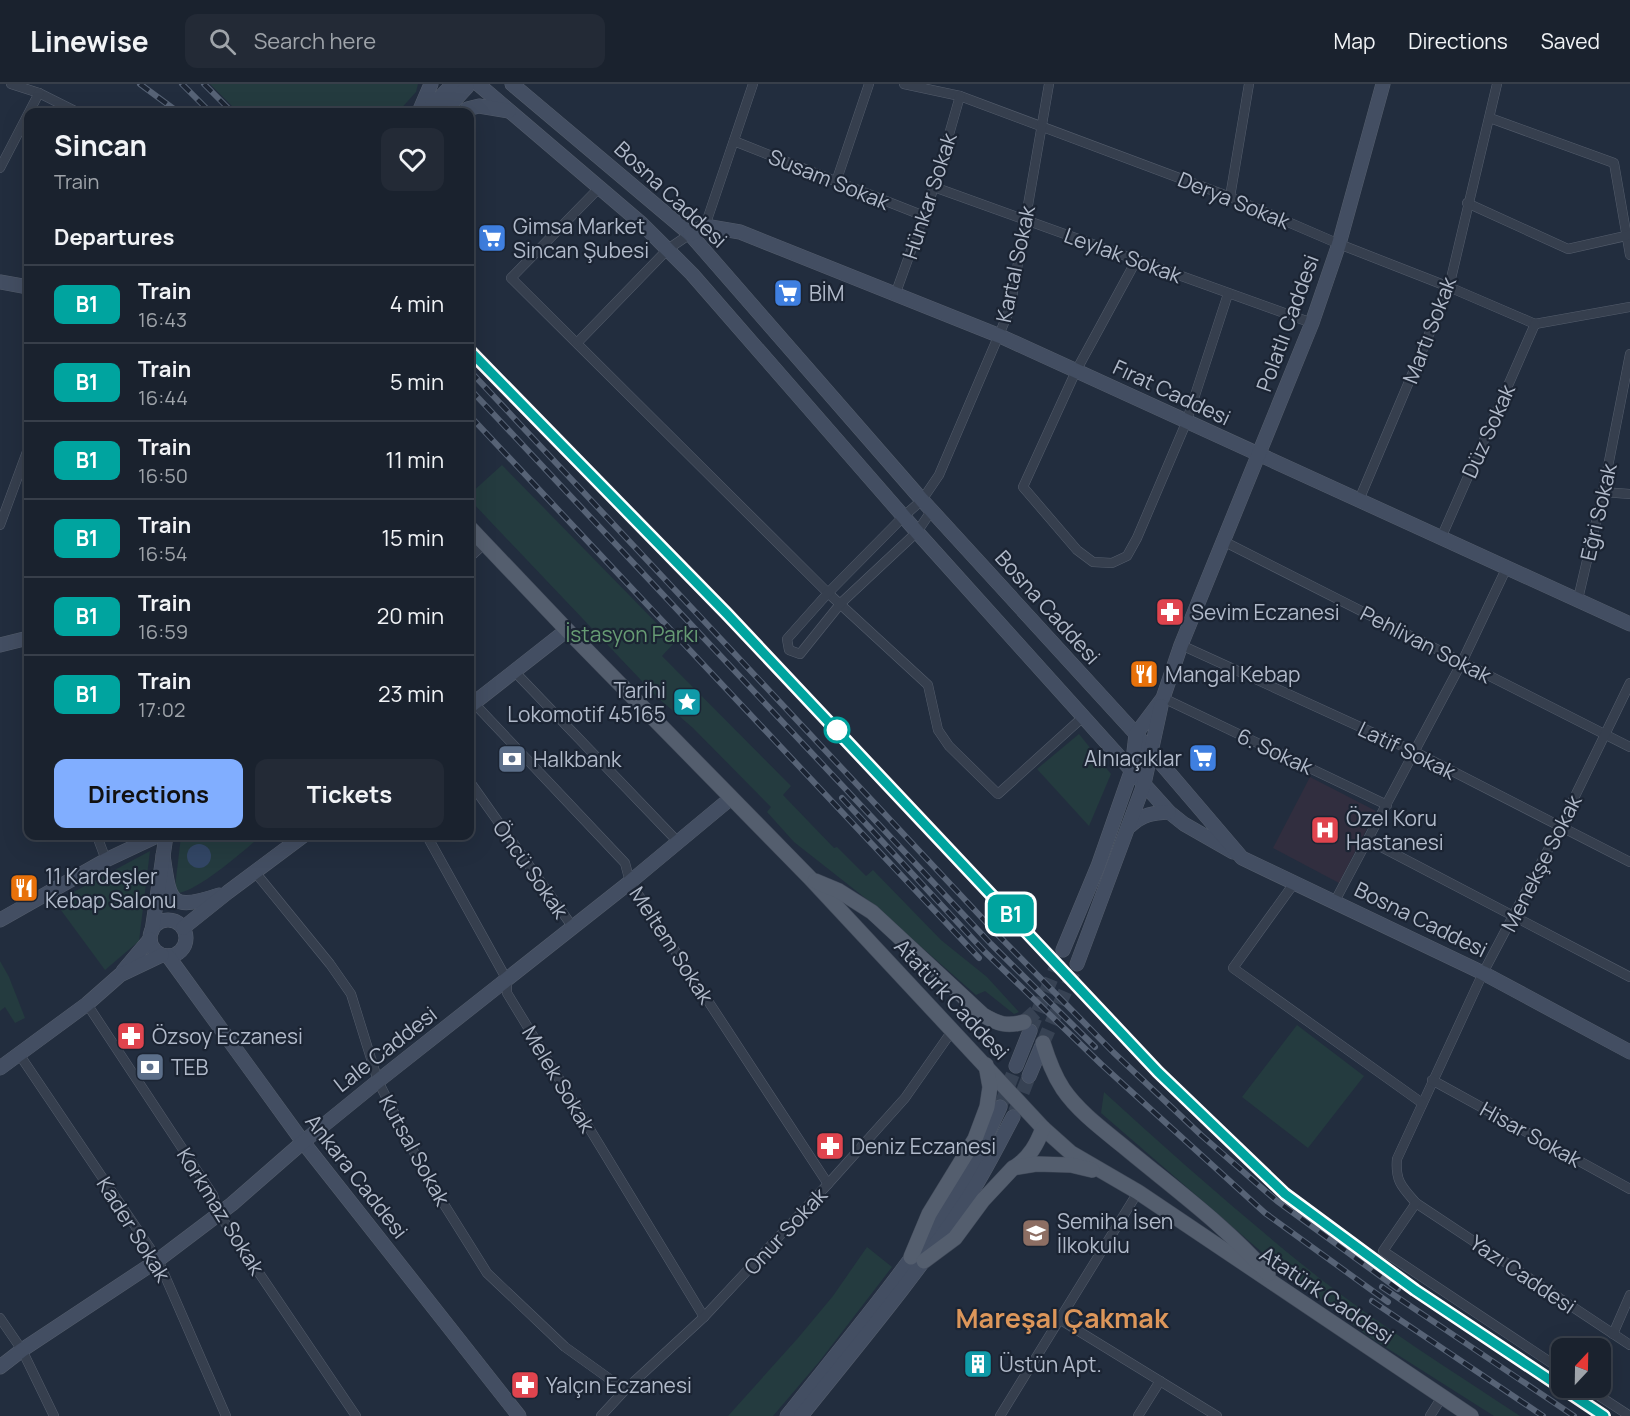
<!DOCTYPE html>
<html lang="en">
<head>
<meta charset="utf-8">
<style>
	body { margin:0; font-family:Manrope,sans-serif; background:#232a36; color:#f1f3f6; height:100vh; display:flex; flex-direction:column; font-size:22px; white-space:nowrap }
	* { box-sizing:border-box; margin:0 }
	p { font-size:20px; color:#9fa4aa }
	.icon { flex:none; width:33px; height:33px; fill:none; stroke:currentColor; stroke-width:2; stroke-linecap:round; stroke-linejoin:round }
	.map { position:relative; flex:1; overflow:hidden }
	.drawer { position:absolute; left:24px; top:24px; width:450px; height:732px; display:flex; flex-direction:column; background:#1a222e; border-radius:12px; box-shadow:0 6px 24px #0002,0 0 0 2px #383f4a }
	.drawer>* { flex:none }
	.badge { padding:0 12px; border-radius:9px; font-size:21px; line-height:39px }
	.needle { width:39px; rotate:22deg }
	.controls { position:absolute; left:1551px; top:1254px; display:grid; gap:12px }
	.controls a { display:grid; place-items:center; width:60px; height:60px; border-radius:12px; background:#1a222e; box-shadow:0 6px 24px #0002,0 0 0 2px #383f4a; font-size:30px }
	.map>.badge { position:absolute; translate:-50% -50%; box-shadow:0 0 0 3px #fff }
	h2 { padding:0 30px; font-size:22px; line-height:54px }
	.round { display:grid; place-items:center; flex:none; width:63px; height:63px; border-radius:12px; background:#232a36 }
	.overview { display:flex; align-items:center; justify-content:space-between; height:102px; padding:0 30px }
	h1 { font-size:28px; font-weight:700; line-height:45px }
	.primary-button { display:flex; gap:12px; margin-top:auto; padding:12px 30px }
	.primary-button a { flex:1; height:69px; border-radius:12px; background:#81aeff; color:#111; font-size:24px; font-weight:700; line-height:69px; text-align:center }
	.primary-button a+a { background:#232a36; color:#f1f3f6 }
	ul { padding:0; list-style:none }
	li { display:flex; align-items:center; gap:18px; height:78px; padding:0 30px; border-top:2px solid #383f4a }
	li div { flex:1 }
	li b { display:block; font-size:22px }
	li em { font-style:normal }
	li .badge { min-width:66px; font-weight:700; text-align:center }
	header { display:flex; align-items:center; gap:36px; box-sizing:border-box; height:84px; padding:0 30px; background:#1a222e; border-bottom:2px solid #383f4a }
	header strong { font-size:28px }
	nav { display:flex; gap:33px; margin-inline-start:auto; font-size:21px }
	.search { width:420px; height:54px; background:#232a36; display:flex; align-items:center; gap:15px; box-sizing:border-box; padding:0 21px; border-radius:12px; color:#9fa4aa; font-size:22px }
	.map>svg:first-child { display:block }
	.medical { fill:#312e3f }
	.green { fill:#243b3f }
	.water { fill:#324665 }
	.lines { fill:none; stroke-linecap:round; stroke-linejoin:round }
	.secondary-tunnel { stroke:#374253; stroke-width:14; stroke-dasharray:14 7; stroke-linecap:butt }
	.primary-tunnel { stroke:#374253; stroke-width:15; stroke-dasharray:15 8; stroke-linecap:butt }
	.street-casing { stroke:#545d6c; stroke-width:10 }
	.secondary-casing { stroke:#545d6c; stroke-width:15 }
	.primary-casing { stroke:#3f4857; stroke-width:16 }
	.street { stroke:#363f4e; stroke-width:9 }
	.secondary { stroke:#434e62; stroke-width:14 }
	.primary { stroke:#545e6e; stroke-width:15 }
	.rail-casing { stroke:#576376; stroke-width:6 }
	.rail { stroke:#1b2433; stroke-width:4; stroke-dasharray:11; stroke-linecap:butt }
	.line-casing { stroke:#fff; stroke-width:14 }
	.line { stroke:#00a49f; stroke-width:9 }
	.stop-dot { fill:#fff; stroke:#00a49f; stroke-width:3 }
	.labels { text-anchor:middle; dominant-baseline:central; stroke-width:4.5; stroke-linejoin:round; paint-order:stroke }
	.street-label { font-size:21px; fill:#b1baca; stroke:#1b2433 }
	.poi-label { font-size:21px; fill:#b1baca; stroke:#1b2433; text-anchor:start }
	.park-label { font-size:21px; fill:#679c74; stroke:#1b2433 }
	.district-label { font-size:27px; font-weight:bold; fill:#dc965a; stroke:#1b2433 }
</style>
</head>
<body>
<header>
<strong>Linewise</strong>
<div class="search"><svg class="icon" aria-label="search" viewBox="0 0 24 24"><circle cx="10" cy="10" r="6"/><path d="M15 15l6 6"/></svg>Search here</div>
<nav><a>Map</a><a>Directions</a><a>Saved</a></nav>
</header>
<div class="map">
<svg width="1630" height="1332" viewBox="0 0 1630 1332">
	<rect width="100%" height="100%" fill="#222d3e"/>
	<!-- medical -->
	<polygon class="medical" points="1310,693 1376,727 1339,799 1273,764"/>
	<!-- green -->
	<g class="green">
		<polygon points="210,0 418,0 416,8 398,28 238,28"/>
		<polygon points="502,381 675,558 662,572 791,702 783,711 834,764 837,763 866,792 873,786 941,856 987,893 1019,928 1014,930 985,907 976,911 869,817 794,758 767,728 771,723 693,644 658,614 470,416 470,410"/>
		<polygon points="1079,650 1111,690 1089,742 1037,685"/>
		<path d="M181,752H261C245,766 199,806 179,809L175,803Z"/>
		<polygon points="150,767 139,857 105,886 55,818"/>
		<polygon points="0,877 9,893 25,934 15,939 5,923 0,927"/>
		<polygon points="1297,941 1364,992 1308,1064 1242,1013"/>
		<path d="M1104,1008C1174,1072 1244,1134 1318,1193C1382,1243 1452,1287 1520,1332H1494L1368,1252L1272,1177L1101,1029Z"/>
		<polygon points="867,1163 892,1183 819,1278 773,1332 728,1332 798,1254 833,1212"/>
	</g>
	<!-- water -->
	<circle class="water" cx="199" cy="772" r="12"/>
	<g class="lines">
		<!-- secondary-tunnel -->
		<g class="secondary-tunnel">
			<polyline points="1030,947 1063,866"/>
			<polyline points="1043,959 1077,880"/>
			<polyline points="1000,1023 1016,982"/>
			<polyline points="1015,1028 1029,992"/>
		</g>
		<!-- primary-tunnel -->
		<polyline class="primary-tunnel" points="1024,938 1041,923"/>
		<!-- street casing -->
		<g class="street-casing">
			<g id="street">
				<polyline points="11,0 39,9 77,28"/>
				<polyline points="904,0 960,12 1230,113 1339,160 1449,203 1535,240 1630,223"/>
				<polyline points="1490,34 1614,79 1630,171"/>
				<polyline points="734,57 924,132"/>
				<polyline points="0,84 39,9"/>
				<polyline points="836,98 869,0"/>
				<polyline points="934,103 1312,239"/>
				<polyline points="599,104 511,194 828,509 928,601 938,646 949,662 998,710 1083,633"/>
				<polyline points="1230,113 1249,0"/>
				<polyline points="1467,119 1568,165 1630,151"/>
				<polyline points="705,142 753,0"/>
				<polyline points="1137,175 1076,287 1023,403 1077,466 1093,478 1112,479 1127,472 1137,454 1186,339 1228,210"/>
				<polyline points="895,211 934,103 960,12"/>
				<polyline points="577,259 668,165 690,150"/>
				<polyline points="1603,408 1630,410"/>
				<polyline points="1359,416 1449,203 1497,0"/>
				<polyline points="932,426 917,448 841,519 800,570 789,566 787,555 828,509 904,432 922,416 939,391 1010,225 1049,0"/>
				<polyline points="0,441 28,365"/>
				<polyline points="1441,454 1535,240"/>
				<polyline points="1223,457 1630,663"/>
				<polyline points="470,473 484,460"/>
				<polyline points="1578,515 1603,408 1630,270"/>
				<polyline points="1181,561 1415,668 1630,778"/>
				<polyline points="514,587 679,759"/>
				<path d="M1630,599L1560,743L1483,889L1397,1075C1395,1097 1402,1103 1416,1119L1630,1261"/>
				<polyline points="1163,614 1387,721"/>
				<polyline points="470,615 625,779 630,798 828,1100"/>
				<polyline points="470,698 572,842"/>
				<polyline points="97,752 106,776"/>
				<polyline points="427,752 507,896 507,909 704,1233"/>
				<polyline points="1368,756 1630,893"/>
				<polyline points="255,788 330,880 351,910 378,997 425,1090 487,1189 565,1263 625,1306"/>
				<polyline points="1295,798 1233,884 1422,1019"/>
				<polyline points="1335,817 1462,578 1507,483"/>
				<polyline points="87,920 213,1111 219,1130 356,1332"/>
				<polyline points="19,970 158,1176 226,1332"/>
				<polyline points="1432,996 1630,1105"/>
				<polyline points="1416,1119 1383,1167 1562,1286"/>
				<polyline points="0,1234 22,1266 54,1332"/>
				<polyline points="1059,1235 1217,1332"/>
				<polyline points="1613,1250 1630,1211"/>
				<polyline points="1587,1304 1630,1332"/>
				<polyline points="601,1332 625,1306 704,1233 828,1100 905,1014 952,947"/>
				<polyline points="1000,1332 1138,1108"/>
				<polyline points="1138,1332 1160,1297"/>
				<polyline points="1430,1332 1442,1313"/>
			</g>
		</g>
		<!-- secondary casing -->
		<g class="secondary-casing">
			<g id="secondary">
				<polyline points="478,0 642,140 692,190 917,448 1169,728 1184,740 1233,768"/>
				<polyline points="512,0 690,150 922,416 1136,650 1242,774 1483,889 1630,968"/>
				<polyline points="467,25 479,22 509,27"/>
				<polyline points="419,28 431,0"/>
				<polyline points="426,28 453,0"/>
				<polyline points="444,28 467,3"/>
				<polyline points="690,150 705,142 740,148 1000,252 1630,540"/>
				<polyline points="0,198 28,203"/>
				<polyline points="0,561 28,554"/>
				<polyline points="470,622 567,546"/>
				<path d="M1130,742C1143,730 1153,729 1169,728"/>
				<path d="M163,771C170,818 169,828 219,811"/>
				<polyline points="0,836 106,776 157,752"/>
				<circle cx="168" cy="854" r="18"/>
				<polyline points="183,844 228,808 303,752"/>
				<polyline points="152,847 166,752"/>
				<polyline points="1063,866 1098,782 1132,685 1136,650 1163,614 1181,561 1312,239 1339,160 1383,0"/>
				<polyline points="168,872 303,1058 519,1332"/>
				<polyline points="1077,880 1144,700 1161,622"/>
				<polyline points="123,887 150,855"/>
				<polyline points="1016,982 1030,947"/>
				<polyline points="0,984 87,920 120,891 162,871"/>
				<polyline points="1029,992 1043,959"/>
				<polyline points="0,1283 22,1266 158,1176 232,1120 303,1058 378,997 630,798 731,714"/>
				<path d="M787,1332C845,1259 906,1187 956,1109C973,1082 987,1052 1000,1023"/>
				<path d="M801,1332C857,1262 916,1192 966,1117C984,1090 998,1061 1013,1033"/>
			</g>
		</g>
		<!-- primary casing -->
		<g class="primary-casing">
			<g id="primary">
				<polyline points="470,444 567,546 810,794 1043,1044 1071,1069 1138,1108 1471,1332"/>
				<path d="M815,797L839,807L872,828L983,931C998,940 1007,943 1024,938"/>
				<path d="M1043,959C1048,975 1053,990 1063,1005C1078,1027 1102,1045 1123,1062C1172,1103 1225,1141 1268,1190"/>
				<path d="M1015,1083C1030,1073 1037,1060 1043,1044"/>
				<polyline points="911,1173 929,1130 975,1055 987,1023 990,1003 986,981"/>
				<polyline points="924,1177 955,1154 983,1116 1013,1084 1036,1080 1071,1081 1092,1086"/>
			</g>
		</g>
		<!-- street -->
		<use href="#street" class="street"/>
		<!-- secondary -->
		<use href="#secondary" class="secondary"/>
		<!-- primary -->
		<use href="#primary" class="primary"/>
		<!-- rail casing -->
		<g class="rail-casing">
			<g id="rail">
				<polyline points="140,0 178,28"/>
				<polyline points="182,0 210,28"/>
				<polyline points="204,0 232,28"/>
				<polyline points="470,267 727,530 1158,988 1285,1110 1415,1206 1604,1332"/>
				<polyline points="470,287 998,851 1113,968 1201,1051 1277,1117 1398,1205"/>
				<polyline points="470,305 991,860 1095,963"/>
				<polyline points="470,332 979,874"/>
				<polyline points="842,714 985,868 1101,980 1265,1129 1388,1218"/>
				<polyline points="1382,1203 1574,1332"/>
				<polyline points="1372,1217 1543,1332"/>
			</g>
		</g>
		<!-- rail -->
		<use href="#rail" class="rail"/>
	</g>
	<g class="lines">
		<!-- line casing -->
		<g class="line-casing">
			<polyline id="line" points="470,267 727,530 1158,988 1285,1110 1415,1206 1604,1332"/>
		</g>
		<!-- line -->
		<use href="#line" class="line"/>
	</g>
	<!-- icons -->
	<defs>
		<g id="supermarket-square" transform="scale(1.5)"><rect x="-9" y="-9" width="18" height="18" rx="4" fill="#3f7fe0" stroke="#1b2433"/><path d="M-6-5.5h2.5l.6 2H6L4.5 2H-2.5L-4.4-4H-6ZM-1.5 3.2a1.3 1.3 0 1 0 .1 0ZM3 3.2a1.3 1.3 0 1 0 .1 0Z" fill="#fff"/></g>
		<g id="pharmacy-square" transform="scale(1.5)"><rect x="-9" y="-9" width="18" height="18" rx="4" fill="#e0444e" stroke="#1b2433"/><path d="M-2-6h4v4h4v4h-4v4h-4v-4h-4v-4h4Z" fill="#fff"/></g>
		<g id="restaurant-square" transform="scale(1.5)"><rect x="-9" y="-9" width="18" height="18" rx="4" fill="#e8710a" stroke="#1b2433"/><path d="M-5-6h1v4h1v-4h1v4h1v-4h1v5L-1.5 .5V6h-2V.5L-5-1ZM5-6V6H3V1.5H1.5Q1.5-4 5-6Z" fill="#fff"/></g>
		<g id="sight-square" transform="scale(1.5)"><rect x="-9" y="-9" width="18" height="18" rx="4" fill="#0f9aa8" stroke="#1b2433"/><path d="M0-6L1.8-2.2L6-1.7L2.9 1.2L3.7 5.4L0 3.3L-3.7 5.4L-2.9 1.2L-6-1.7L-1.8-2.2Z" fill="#fff"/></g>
		<g id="bank-square" transform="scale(1.5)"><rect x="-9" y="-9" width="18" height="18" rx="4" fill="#5c6f8a" stroke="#1b2433"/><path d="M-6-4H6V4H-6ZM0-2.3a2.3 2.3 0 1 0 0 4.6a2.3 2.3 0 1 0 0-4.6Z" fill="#fff"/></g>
		<g id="hospital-square" transform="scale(1.5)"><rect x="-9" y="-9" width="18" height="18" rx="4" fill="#e0444e" stroke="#1b2433"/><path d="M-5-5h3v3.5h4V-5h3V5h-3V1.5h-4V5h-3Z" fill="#fff"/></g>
		<g id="school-square" transform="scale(1.5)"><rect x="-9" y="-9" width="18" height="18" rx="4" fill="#8d6e63" stroke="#1b2433"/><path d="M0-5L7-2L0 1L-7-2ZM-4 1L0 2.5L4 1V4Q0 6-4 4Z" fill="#fff"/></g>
		<g id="building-square" transform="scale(1.5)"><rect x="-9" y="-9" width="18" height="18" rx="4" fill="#0f9aa8" stroke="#1b2433"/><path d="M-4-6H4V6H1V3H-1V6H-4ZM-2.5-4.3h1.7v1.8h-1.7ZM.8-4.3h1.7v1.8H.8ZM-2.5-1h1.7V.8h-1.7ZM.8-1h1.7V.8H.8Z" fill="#fff"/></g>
	</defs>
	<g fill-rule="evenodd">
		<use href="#supermarket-square" x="492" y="154"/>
		<use href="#supermarket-square" x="788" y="209"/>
		<use href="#pharmacy-square" x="1170" y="528"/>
		<use href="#restaurant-square" x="1144" y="590"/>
		<use href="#sight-square" x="687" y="618"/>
		<use href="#supermarket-square" x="1203" y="674"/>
		<use href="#bank-square" x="512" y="675"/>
		<use href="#hospital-square" x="1325" y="746"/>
		<use href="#restaurant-square" x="24" y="804"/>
		<use href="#pharmacy-square" x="131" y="952"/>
		<use href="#bank-square" x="150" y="983"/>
		<use href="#pharmacy-square" x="830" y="1062"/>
		<use href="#school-square" x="1036" y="1149"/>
		<use href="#building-square" x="978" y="1280"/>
		<use href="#pharmacy-square" x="525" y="1301"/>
	</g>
	<!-- markers -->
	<circle class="stop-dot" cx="837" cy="646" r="12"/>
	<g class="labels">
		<!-- street labels -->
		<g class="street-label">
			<text transform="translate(829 95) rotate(22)">Susam Sokak</text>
			<text transform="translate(671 110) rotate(43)">Bosna Caddesi</text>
			<text transform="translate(929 112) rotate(-72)">Hünkar Sokak</text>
			<text transform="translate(1234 116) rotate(22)">Derya Sokak</text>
			<text transform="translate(1123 171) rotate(20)">Leylak Sokak</text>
			<text transform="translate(1015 180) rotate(-78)">Kartal Sokak</text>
			<text transform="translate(1287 239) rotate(-70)">Polatlı Caddesi</text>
			<text transform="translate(1429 246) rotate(-69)">Martı Sokak</text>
			<text transform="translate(1172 308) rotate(25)">Fırat Caddesi</text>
			<text transform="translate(1488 347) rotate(-66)">Düz Sokak</text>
			<text transform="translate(1598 428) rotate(-77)">Eğri Sokak</text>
			<text transform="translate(1048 523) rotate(48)">Bosna Caddesi</text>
			<text transform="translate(1426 560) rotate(27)">Pehlivan Sokak</text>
			<text transform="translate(1407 666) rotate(26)">Latif Sokak</text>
			<text transform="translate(1275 667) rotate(25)">6. Sokak</text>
			<text transform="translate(1541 779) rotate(-63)">Menekşe Sokak</text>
			<text transform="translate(531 785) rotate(55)">Öncü Sokak</text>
			<text transform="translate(1421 835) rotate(26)">Bosna Caddesi</text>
			<text transform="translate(672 861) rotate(57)">Meltem Sokak</text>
			<text transform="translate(952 915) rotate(47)">Atatürk Caddesi</text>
			<text transform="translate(385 965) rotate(-38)">Lale Caddesi</text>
			<text transform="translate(559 995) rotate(59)">Melek Sokak</text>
			<text transform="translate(1531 1050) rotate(29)">Hisar Sokak</text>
			<text transform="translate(415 1066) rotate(61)">Kutsal Sokak</text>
			<text transform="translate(357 1092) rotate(52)">Ankara Caddesi</text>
			<text transform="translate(221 1127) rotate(58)">Korkmaz Sokak</text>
			<text transform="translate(134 1145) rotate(58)">Kader Sokak</text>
			<text transform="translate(785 1147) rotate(-47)">Onur Sokak</text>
			<text transform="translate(1523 1190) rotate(34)">Yazı Caddesi</text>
			<text transform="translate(1327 1211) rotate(34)">Atatürk Caddesi</text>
		</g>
		<!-- poi labels -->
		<g class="poi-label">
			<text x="513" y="142">Gimsa Market<tspan x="513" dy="24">Sincan Şubesi</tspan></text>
			<text x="809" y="209">BİM</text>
			<text x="1191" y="528">Sevim Eczanesi</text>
			<text x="1165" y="590">Mangal Kebap</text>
			<text x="666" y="606" text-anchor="end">Tarihi<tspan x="666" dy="24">Lokomotif 45165</tspan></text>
			<text x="1182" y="674" text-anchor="end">Alnıaçıklar</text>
			<text x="533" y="675">Halkbank</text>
			<text x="1346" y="734">Özel Koru<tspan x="1346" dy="24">Hastanesi</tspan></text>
			<text x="45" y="792">11 Kardeşler<tspan x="45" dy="24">Kebap Salonu</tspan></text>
			<text x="152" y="952">Özsoy Eczanesi</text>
			<text x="171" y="983">TEB</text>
			<text x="851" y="1062">Deniz Eczanesi</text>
			<text x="1057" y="1137">Semiha İsen<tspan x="1057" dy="24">İlkokulu</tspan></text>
			<text x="999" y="1280">Üstün Apt.</text>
			<text x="546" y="1301">Yalçın Eczanesi</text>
		</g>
		<!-- park labels -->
		<g class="park-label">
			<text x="632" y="550">İstasyon Parkı</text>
		</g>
		<!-- district labels -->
		<g class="district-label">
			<text x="1062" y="1233">Mareşal Çakmak</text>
		</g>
	</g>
</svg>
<div class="controls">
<a><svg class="needle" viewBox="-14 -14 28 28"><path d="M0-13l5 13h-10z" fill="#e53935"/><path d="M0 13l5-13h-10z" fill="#9fa4aa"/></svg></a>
</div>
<b class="badge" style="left:1011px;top:830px;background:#00a49f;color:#fff">B1</b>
<section class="drawer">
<div class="overview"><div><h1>Sincan</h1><p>Train</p></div><a class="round"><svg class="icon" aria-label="heart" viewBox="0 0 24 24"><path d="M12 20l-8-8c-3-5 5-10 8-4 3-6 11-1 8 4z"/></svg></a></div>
<h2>Departures</h2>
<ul>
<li><span class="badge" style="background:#00a49f;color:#fff">B1</span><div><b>Train</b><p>16:43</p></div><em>4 min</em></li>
<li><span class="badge" style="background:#00a49f;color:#fff">B1</span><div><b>Train</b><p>16:44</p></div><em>5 min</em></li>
<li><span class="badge" style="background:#00a49f;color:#fff">B1</span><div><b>Train</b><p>16:50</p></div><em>11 min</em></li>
<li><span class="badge" style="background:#00a49f;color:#fff">B1</span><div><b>Train</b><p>16:54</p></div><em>15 min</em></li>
<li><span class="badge" style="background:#00a49f;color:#fff">B1</span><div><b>Train</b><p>16:59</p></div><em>20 min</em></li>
<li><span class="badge" style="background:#00a49f;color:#fff">B1</span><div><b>Train</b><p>17:02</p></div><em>23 min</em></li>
</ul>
<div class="primary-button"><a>Directions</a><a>Tickets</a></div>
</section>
</div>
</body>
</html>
